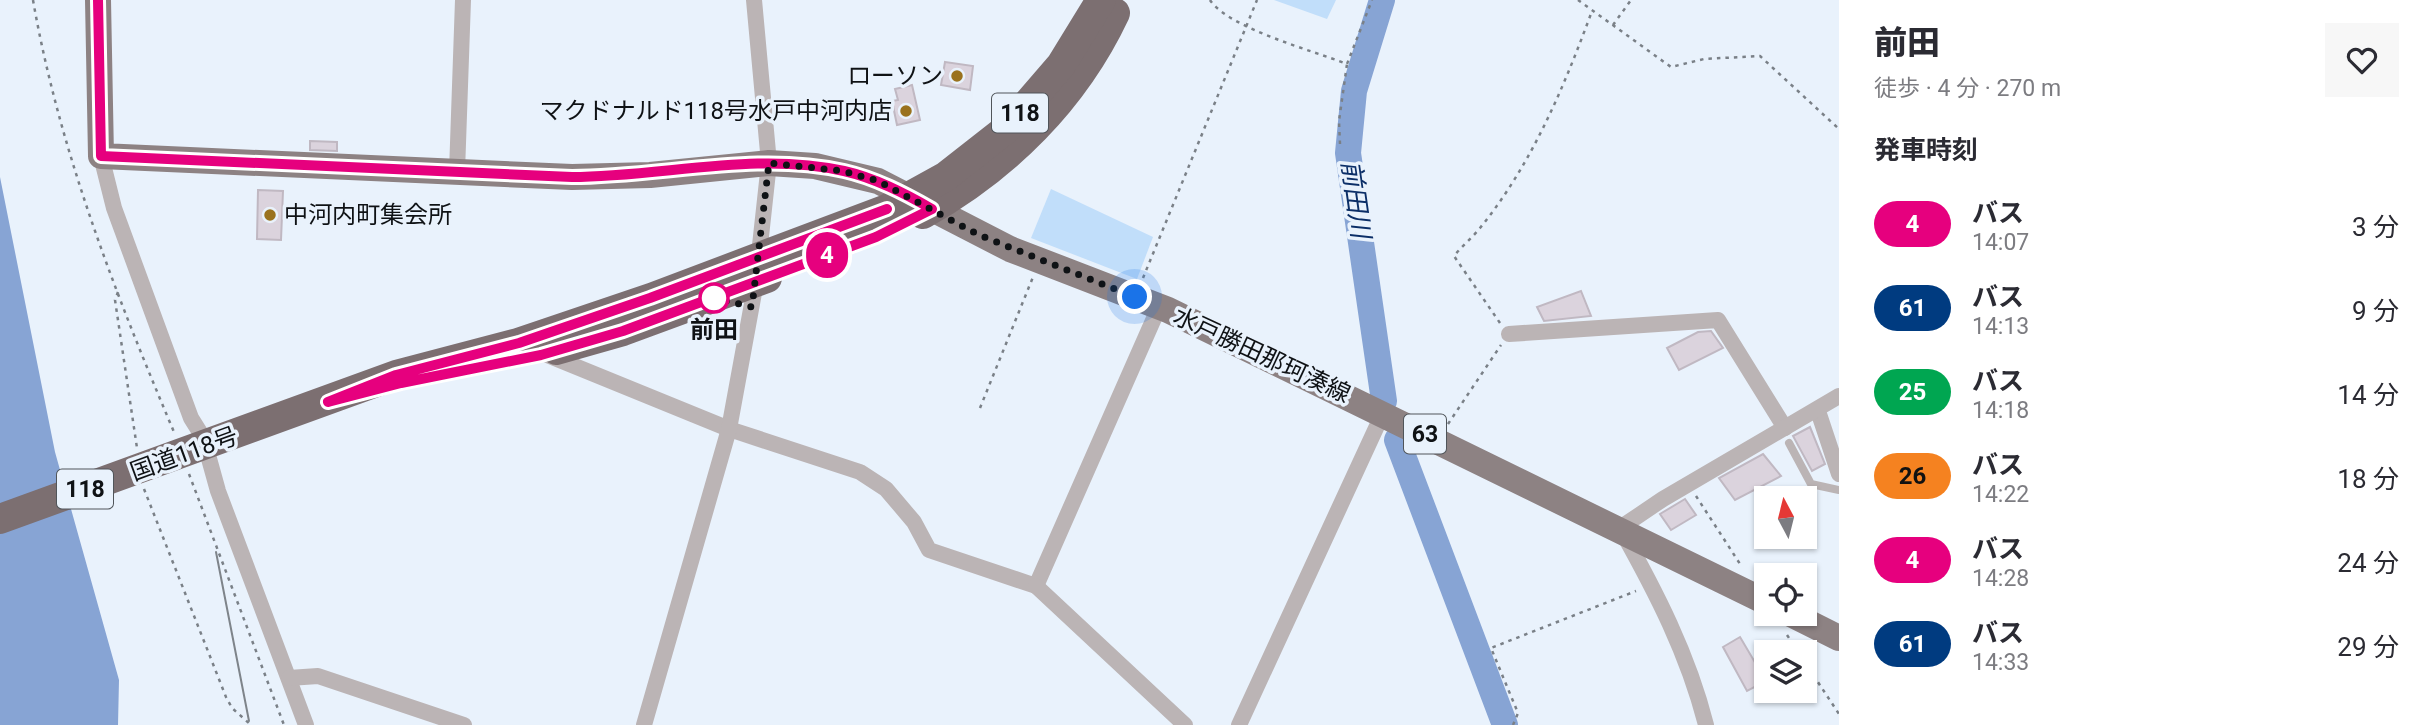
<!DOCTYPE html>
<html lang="ja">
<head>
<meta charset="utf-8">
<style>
	body { margin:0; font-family:Roboto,"Noto Sans JP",sans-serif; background:#f7f7f7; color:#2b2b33; height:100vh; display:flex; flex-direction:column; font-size:26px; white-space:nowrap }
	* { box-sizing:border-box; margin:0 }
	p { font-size:23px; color:#7c7c81 }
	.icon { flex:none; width:38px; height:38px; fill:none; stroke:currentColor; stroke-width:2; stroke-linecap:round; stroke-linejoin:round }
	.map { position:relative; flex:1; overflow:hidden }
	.side { display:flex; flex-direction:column; background:#fff; width:595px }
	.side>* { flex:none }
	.badge { padding:0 14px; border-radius:23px; font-size:24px; line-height:46px }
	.needle { width:46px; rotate:353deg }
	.buttons { position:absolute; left:1754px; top:486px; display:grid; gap:14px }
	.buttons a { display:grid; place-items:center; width:63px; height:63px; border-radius:0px; background:#fff; box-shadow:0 2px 5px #0004; font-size:35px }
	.you { position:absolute; width:35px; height:35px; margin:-18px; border:5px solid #fff; border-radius:50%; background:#1a73e8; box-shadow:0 0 0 10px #1a73e833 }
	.map>.badge { position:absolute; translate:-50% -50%; box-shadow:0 0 0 4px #fff }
	h2 { padding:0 35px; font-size:26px; line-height:63px }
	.round { display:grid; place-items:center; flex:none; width:74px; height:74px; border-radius:0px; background:#f7f7f7 }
	.summary { display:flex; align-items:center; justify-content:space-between; height:119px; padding:0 35px }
	h1 { font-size:33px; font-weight:800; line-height:52px }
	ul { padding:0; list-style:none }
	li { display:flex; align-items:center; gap:21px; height:84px; padding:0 35px }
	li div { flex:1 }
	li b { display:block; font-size:26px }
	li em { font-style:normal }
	li .badge { min-width:77px; font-weight:700; text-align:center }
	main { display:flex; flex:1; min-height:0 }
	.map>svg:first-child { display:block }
	.green { fill:#c1defa }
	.water { fill:#87a4d4 }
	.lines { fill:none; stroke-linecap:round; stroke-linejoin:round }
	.river { stroke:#87a4d4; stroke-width:26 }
	.building { fill:#dbd3dd; stroke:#c0b8c2; stroke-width:2 }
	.path { stroke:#7a8087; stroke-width:2.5; stroke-dasharray:3.5 5; stroke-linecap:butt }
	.lane { stroke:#bbb4b5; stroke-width:8 }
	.street { stroke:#bbb4b5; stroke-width:16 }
	.primary { stroke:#8d8283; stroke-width:26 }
	.highway { stroke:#7c6f71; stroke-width:30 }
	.tram { stroke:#7e848a; stroke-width:2 }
	.line-casing { stroke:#fff; stroke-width:16 }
	.line { stroke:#e6007e; stroke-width:10 }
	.walk { stroke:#0f1215; stroke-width:7; stroke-dasharray:0 12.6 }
	.poi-dot { fill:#9a721e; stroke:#e9f2fc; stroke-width:2.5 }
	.stop-dot { fill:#fff; stroke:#e6007e; stroke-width:3.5 }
	.labels { text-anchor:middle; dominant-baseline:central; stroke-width:7; stroke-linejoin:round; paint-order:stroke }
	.shield { fill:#e9f2fc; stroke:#50555a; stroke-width:2 }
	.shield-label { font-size:23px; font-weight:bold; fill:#0f1215 }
	.poi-label { font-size:24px; fill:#0f1215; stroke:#e9f2fc; text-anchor:end }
	.stop-label { font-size:24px; font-weight:bold; fill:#0f1215; stroke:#e9f2fc }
	.street-label { font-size:24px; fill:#0f1215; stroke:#e9f2fc }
	.water-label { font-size:26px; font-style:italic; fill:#0b2e67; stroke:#e9f2fc }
</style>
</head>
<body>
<main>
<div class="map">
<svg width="1839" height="725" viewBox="0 0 1839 725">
	<rect width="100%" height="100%" fill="#e9f2fc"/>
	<!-- green -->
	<g class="green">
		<polygon points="1274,0 1336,0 1327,19"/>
		<polygon points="1051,189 1153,237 1137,279 1031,238"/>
	</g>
	<!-- water -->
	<polygon class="water" points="0,177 55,452 119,680 118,725 0,725"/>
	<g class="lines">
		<!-- river -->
		<g class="river">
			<polyline points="1382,0 1354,91 1348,153 1384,401"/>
			<polyline points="1397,440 1505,725"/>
		</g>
	</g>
	<!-- building -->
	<g class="building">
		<polygon points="945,62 973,66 970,90 941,85"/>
		<polygon points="912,85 920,120 897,125 892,101 898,100 895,89"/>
		<polygon points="310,141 337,142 337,151 310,150"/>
		<polygon points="258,190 283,191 281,240 257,239"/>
		<polygon points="1581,291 1591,316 1544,321 1537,307"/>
		<polygon points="1711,331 1723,348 1679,370 1667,348 1698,332"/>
		<polygon points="1810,427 1825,464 1812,471 1793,436"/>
		<polygon points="1763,454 1781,476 1735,500 1719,478"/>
		<polygon points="1685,499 1696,515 1671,530 1660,514"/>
		<polygon points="1740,637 1766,681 1747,691 1723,647"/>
	</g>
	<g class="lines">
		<!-- path -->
		<g class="path">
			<path d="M33,0C59,149 115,293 174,432"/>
			<path d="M1210,0C1228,28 1314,51 1347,64L1372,0"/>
			<polyline points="1578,0 1671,67 1704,59 1760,56 1839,129"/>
			<polyline points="1613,25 1631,0"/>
			<polyline points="1340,144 1339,121 1347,64"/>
			<polyline points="1143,278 1257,0"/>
			<polyline points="118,292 115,300 137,448"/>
			<path d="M1500,323L1454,256C1462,246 1472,238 1480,228C1532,164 1564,87 1592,11"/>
			<polyline points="980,408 1033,277"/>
			<polyline points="1448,424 1501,345"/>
			<polyline points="189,474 284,725"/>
			<polyline points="144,489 226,697 232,708 251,725"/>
			<polyline points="1696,496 1742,567"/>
			<polyline points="1787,635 1799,653"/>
			<polyline points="1804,661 1839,714"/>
			<polyline points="1513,725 1518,713 1491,648 1636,591"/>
		</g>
		<!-- lane -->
		<polyline class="lane" points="1789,443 1811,484 1839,490"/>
		<!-- street -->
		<g class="street">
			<polyline points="101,156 114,208 191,418 201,434"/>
			<polyline points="457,172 463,0"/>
			<polyline points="1509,334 1718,320 1785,428"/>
			<polyline points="518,343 729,429 860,472 886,489 914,522 929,550 1036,586 1159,307"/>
			<polyline points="1818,411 1839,474"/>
			<polyline points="208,455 218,491 306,725"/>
			<polyline points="1036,586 1185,725"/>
			<polyline points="289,678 318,676 464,725"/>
			<polyline points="644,725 729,429 756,282 769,163 754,0"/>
			<polyline points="1239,725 1383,413"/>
			<path d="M1706,725C1688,654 1656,592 1620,528L1663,499L1839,396"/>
		</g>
		<!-- primary -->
		<g class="primary">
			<polyline points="98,0 101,156 572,177 650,175 769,163 815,166 878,181 1010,249 1168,310 1766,602"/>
			<polyline points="1791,614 1839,638"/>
		</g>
		<!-- highway -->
		<g class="highway">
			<path d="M923,214C1006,167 1074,100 1115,13"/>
			<polyline points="556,350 623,331 767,278"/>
			<polyline points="0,519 396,375 518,343 651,298 887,209 945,177 1005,130 1061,65 1101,0"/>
		</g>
		<!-- tram -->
		<polyline class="tram" points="216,552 249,721"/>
	</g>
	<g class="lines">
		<!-- line casing -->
		<g class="line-casing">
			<path id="line" d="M98,0L101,156L572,177C662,177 755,151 844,171C875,178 904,193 932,209L876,237L623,331L541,355L401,383L328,402L396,375L519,343L650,298L887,209"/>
		</g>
		<!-- line -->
		<use href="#line" class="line"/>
		<!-- walk -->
		<polyline class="walk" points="714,298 752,307 769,163 843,171 878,181 979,235 1135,297"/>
	</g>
	<!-- markers -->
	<g class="poi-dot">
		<circle cx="957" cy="76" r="7"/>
		<circle cx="906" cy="111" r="7"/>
		<circle cx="270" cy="215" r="7"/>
	</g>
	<circle class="stop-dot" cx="714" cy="298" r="14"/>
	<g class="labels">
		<!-- shield labels -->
		<g class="shield">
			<rect x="992" y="93.5" width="56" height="39" rx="5"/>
			<rect x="1404" y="414.5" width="42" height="39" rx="5"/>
			<rect x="57" y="469.5" width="56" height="39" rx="5"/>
		</g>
		<g class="shield-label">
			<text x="1020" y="113">118</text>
			<text x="1425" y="434">63</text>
			<text x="85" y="489">118</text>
		</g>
		<!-- poi labels -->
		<g class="poi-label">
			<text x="943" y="76">ローソン</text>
			<text x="892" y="111">マクドナルド118号水戸中河内店</text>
			<text x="284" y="215" text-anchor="start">中河内町集会所</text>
		</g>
		<!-- stop labels -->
		<g class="stop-label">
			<text x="714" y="330">前田</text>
		</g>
		<!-- street labels -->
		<g class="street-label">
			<text transform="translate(1262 355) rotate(25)">水戸勝田那珂湊線</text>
			<text transform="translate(184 454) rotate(-20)">国道118号</text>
		</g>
		<!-- water labels -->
		<g class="water-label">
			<text transform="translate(1356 199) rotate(82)">前田川</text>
		</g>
	</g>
</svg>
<div class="buttons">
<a><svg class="needle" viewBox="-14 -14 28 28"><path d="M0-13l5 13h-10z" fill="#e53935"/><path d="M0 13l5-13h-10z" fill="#7c7c81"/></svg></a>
<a><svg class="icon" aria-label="locate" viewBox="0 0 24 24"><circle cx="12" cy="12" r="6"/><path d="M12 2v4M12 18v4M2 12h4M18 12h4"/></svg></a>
<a><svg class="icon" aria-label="layers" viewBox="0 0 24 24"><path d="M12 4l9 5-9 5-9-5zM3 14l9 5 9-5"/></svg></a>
</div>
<div class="you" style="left:1135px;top:297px"></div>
<b class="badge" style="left:827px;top:255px;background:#e6007e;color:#fff">4</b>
</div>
<section class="side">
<div class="summary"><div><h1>前田</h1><p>徒歩 · 4 分 · 270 m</p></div><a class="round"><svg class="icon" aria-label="heart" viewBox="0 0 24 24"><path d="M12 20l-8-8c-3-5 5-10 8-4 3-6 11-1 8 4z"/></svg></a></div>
<h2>発車時刻</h2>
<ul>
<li><span class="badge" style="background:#e6007e;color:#fff">4</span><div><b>バス</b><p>14:07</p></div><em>3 分</em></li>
<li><span class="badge" style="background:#003b80;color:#fff">61</span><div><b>バス</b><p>14:13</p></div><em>9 分</em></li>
<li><span class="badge" style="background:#00a651;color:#fff">25</span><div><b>バス</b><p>14:18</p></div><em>14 分</em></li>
<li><span class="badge" style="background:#f58220;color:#111">26</span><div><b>バス</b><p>14:22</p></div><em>18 分</em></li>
<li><span class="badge" style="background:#e6007e;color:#fff">4</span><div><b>バス</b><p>14:28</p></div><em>24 分</em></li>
<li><span class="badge" style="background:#003b80;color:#fff">61</span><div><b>バス</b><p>14:33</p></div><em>29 分</em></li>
</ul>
</section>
</main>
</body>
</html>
